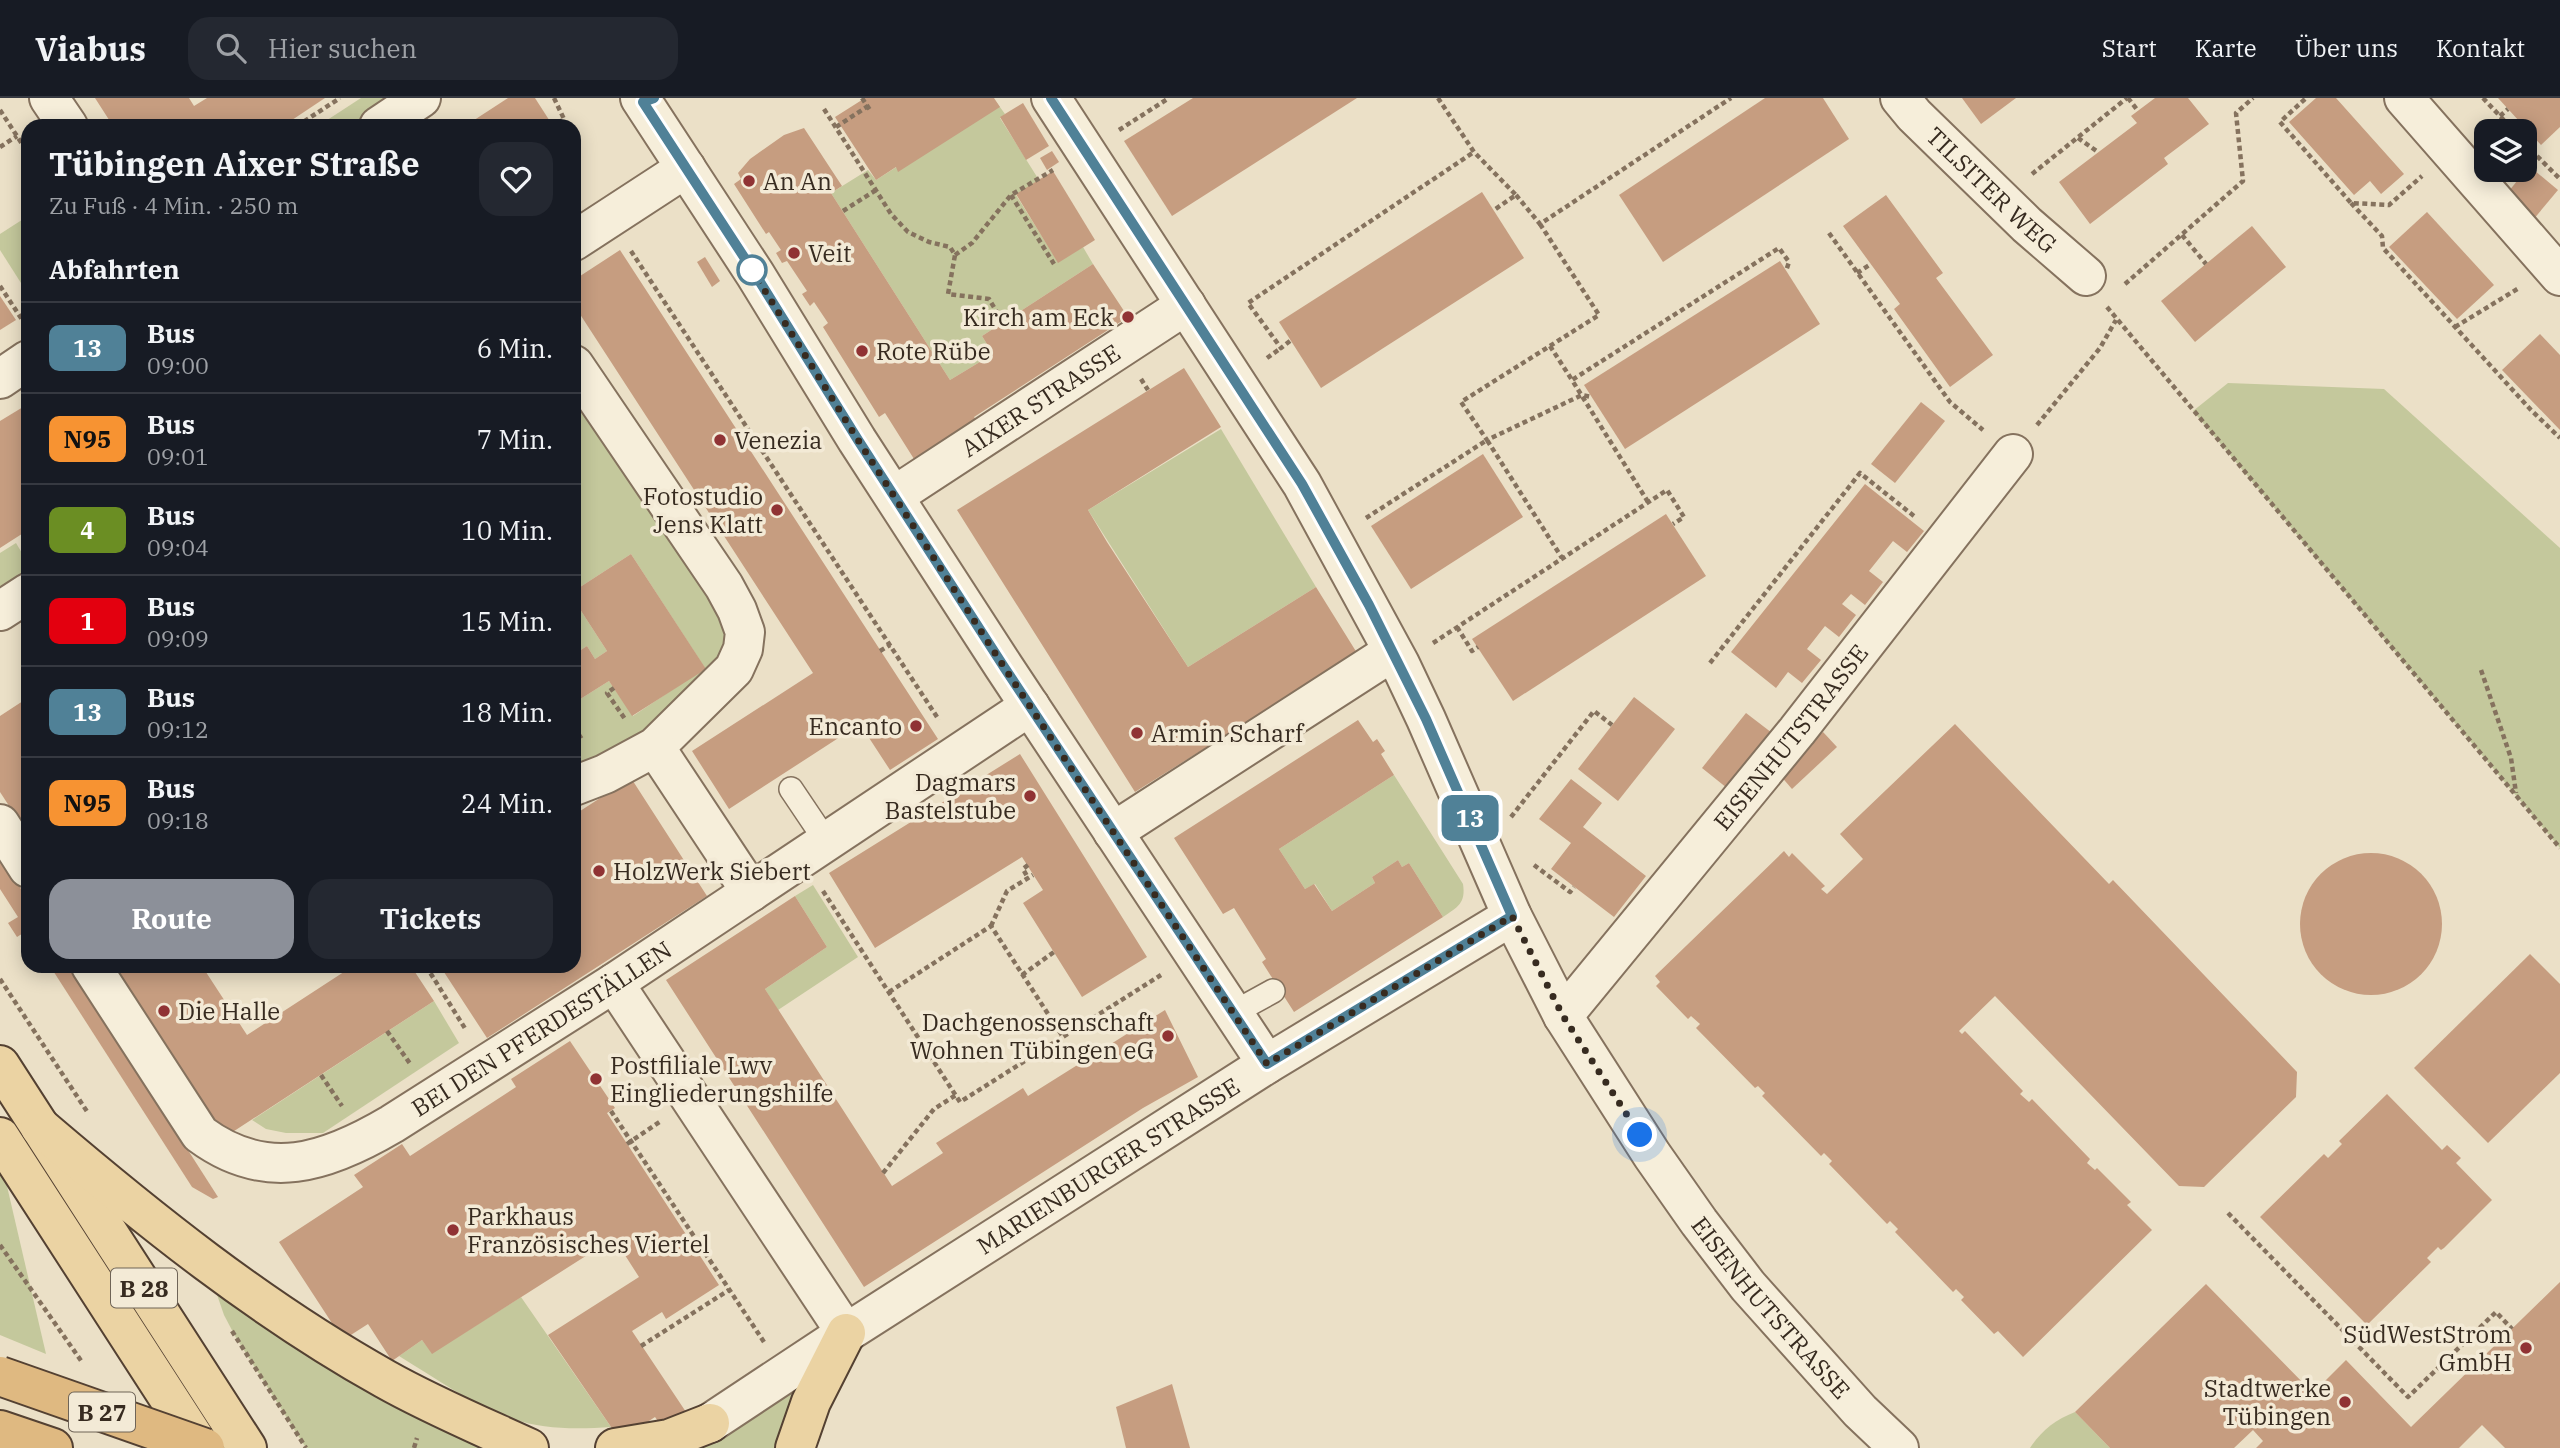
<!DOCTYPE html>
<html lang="de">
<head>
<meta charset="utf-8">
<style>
	body { margin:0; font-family:"IBM Plex Serif",serif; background:#242831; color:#f1f3f6; height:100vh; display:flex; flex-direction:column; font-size:26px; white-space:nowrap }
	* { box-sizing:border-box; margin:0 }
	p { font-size:23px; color:#9ea1a6 }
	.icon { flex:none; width:38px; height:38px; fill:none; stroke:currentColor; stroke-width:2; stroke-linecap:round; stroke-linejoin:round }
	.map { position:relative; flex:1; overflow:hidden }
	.panel { position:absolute; left:21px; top:21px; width:560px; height:854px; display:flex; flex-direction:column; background:#171b24; border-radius:21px; box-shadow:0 4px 18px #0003 }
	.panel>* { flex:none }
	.badge { padding:0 14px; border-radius:10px; font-size:24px; line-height:46px }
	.tools { position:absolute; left:2474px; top:21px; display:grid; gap:14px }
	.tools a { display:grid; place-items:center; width:63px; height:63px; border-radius:14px; background:#171b24; box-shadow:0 4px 18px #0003; font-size:35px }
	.you { position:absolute; width:35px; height:35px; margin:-18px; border:5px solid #fff; border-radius:50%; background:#1a73e8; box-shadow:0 0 0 10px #1a73e833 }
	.map>.badge { position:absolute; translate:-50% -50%; box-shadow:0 0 0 4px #fff }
	h2 { padding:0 28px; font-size:26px; line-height:63px }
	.round { display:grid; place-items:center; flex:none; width:74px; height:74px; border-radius:21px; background:#242831 }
	.headline { display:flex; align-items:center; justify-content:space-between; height:119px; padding:0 28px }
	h1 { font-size:33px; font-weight:700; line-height:52px }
	.primary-button { display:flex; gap:14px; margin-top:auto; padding:14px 28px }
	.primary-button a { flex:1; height:80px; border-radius:21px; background:#8c9099; color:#fff; font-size:28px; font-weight:700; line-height:80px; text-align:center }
	.primary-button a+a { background:#242831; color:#f1f3f6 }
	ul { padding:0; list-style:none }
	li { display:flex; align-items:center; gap:21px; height:91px; padding:0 28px; border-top:2px solid #363941 }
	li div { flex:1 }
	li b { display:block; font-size:26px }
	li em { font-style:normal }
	li .badge { min-width:77px; font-weight:700; text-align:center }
	header { display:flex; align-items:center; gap:42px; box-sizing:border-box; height:98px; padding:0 35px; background:#171b24; border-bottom:2px solid #363941 }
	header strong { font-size:33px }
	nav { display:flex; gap:38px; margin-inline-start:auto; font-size:24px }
	.search { width:490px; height:63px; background:#242831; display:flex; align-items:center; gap:18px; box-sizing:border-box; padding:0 24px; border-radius:21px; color:#9ea1a6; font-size:26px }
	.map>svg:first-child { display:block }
	.green { fill:#c4c89c }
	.building { fill:#c69d80 }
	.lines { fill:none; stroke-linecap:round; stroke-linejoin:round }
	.service-casing { stroke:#85725e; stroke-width:26 }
	.minor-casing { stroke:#85725e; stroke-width:42 }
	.primary-casing { stroke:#544132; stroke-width:42 }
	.trunk-casing { stroke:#544132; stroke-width:42 }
	.path { stroke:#85725e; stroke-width:4.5; stroke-dasharray:5 3.5; stroke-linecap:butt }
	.service { stroke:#f6eeda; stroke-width:23 }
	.minor { stroke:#f6eeda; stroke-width:38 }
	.primary { stroke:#ebd3a3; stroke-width:38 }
	.trunk { stroke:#dfb981; stroke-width:38 }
	.trunk-bridge-casing { stroke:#544132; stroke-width:42; stroke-linecap:butt }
	.trunk-bridge { stroke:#dfb981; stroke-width:38 }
	.line-casing { stroke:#fff; stroke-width:16 }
	.line { stroke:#508197; stroke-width:10 }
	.walk { stroke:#372b20; stroke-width:7; stroke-dasharray:0 12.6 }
	.poi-dot { fill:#903334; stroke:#f3ead6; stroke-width:2.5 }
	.stop-dot { fill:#fff; stroke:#508197; stroke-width:3.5 }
	.labels { text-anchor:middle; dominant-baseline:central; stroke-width:7; stroke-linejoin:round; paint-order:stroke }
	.shield { fill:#f3ead6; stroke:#6f6457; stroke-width:2 }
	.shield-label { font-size:23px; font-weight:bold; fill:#372b20 }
	.poi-label { font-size:24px; fill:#372b20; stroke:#f3ead6; text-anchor:start }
	.street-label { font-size:24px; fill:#372b20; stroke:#f3ead6 }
</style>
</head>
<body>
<header>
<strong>Viabus</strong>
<div class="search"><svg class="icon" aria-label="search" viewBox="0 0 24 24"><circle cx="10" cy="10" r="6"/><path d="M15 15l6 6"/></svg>Hier suchen</div>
<nav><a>Start</a><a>Karte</a><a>Über uns</a><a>Kontakt</a></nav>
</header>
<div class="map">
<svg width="2560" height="1350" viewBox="0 0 2560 1350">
	<rect width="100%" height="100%" fill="#ebe0c7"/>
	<!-- green -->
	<g class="green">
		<polygon points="361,0 410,0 366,28 318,28"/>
		<polygon points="997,5 1005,16 1000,20 1039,82 1016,97 1058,164 1083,149 1093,166 982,238 993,256 950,282 831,95 868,72 876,82"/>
		<polygon points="28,118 28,196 0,152 0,136"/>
		<polygon points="574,279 736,536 655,649 574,671 574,605 609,583 633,618 705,570 631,456 574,493"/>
		<polygon points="2228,285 2384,291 2560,450 2560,750 2193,313"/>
		<polygon points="1221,331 1316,489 1188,569 1088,412"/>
		<polygon points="16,445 28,465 28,485 0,502 0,455"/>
		<polygon points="574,502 607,553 595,561 587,548 576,555 574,553"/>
		<path d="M1394,677L1463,786C1466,805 1458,809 1443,819L1409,765L1402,769L1398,762L1372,779L1375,785L1332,813L1315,786L1305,791L1279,751Z"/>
		<polygon points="813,787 858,859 778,912 765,891 827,849 795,798"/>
		<polygon points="434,903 459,945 323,1035 286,1035 266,1031 252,1022"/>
		<polygon points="0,1058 46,1256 0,1237"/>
		<polygon points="214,1188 529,1350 306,1350 235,1238 224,1217"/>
		<path d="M521,1199L611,1329C580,1331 543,1332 514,1321C473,1307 435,1280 399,1258L422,1242L432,1255Z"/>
		<polygon points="796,1270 795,1350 615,1350"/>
		<path d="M2075,1314L2110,1350H2030C2042,1332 2055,1322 2075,1314Z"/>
	</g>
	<!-- building -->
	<g class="building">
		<polygon points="95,0 189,0 194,8 207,0 325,0 283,28 113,28"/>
		<polygon points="508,0 535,0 553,28 465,28"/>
		<polygon points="865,0 994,0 1000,9 898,74 896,69 876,82 835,19"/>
		<polygon points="1193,0 1357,0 1172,118 1124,43"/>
		<polygon points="1765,0 1823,0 1849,41 1663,164 1619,97"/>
		<polygon points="1962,0 2016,0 1981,26"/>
		<polygon points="2155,0 2188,0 2209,26 2164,60 2168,66 2090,126 2059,84 2137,25 2131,18"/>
		<polygon points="2316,0 2336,0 2404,76 2381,96 2370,83 2354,97 2289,24"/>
		<polygon points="2498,0 2560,0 2560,29 2541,47"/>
		<polygon points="1023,5 1049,48 1026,62 1000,19"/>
		<polygon points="804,30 842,88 831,95 950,282 993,256 982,238 1093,166 1128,219 974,319 976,322 914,361 885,315 879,319 823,229 828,225 814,204 810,208 802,196 807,193 787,163 782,165 776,155 781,152 769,134 766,136 734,86 741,81 738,75 750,61 784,37"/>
		<polygon points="1052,53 1059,64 1047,72 1040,60"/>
		<polygon points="574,60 581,71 574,75"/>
		<polygon points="2529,68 2558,92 2533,122 2505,98"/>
		<polygon points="1053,73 1095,142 1058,165 1016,96"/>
		<polygon points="1482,94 1524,160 1321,290 1279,224"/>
		<polygon points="1886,97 1943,175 1936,180 1993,257 1950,289 1894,211 1900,206 1843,128"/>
		<polygon points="2427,114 2494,187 2457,221 2389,149"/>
		<polygon points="2252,128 2286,169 2195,244 2161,203"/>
		<polygon points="620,152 938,641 890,672 860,626 729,711 692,653 813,575 574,207 574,182"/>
		<polygon points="705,159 720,183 712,189 697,164"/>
		<polygon points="1780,163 1820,226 1625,351 1584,287"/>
		<polygon points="0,198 16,222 0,232"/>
		<polygon points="2540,236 2560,257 2560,332 2502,272"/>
		<polygon points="1184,270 1221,329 1088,412 1107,444 1188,569 1316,489 1357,555 1135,694 957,412"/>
		<polygon points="1921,304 1945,323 1895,385 1871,366"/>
		<polygon points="28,306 28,432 0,450 0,323"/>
		<polygon points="1483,356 1523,419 1411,491 1371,428"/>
		<polygon points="1865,386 1924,433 1907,454 1893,443 1869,473 1883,484 1865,507 1851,496 1842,506 1856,517 1839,539 1825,528 1807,551 1821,562 1802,585 1788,574 1776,590 1731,554"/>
		<polygon points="1666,416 1706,478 1513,603 1472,541"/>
		<polygon points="631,456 706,571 632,618 609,583 574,605 574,553 576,555 587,548 595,561 607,553 574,502 574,493"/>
		<polygon points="1634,599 1675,631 1618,703 1578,671"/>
		<polygon points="26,601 28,603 28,737 0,694 0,618"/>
		<polygon points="1746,615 1776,638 1732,694 1702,670"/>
		<polygon points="1358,622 1373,644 1377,641 1385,653 1381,656 1394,677 1279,751 1305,791 1314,786 1332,813 1375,785 1372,779 1398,762 1402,769 1409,765 1443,819 1294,914 1262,864 1266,861 1234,810 1223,816 1174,740"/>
		<polygon points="1955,626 2109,786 2113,782 2297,974 2296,999 2204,1089 2179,1088 1995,898 1959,933 1962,936 1965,933 2023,993 2020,996 2029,1004 2032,1001 2090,1061 2087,1065 2095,1072 2097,1070 2131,1104 2127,1107 2152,1132 2023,1259 1998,1233 1994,1236 1961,1202 1964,1199 1956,1191 1953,1194 1895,1134 1898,1131 1890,1123 1887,1126 1829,1066 1832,1063 1824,1055 1821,1058 1762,998 1765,995 1758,988 1755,990 1696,930 1700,926 1691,918 1688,921 1656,888 1660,884 1655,878 1784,753 1789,759 1792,755 1825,788 1821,791 1827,796 1863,761 1840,736"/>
		<polygon points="1823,634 1837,649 1792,691 1779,676"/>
		<polygon points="1020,656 1147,859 1082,899 1023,805 1043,792 1022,759 875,850 829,775"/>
		<polygon points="631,680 707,798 487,940 440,868 574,868 574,717"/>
		<polygon points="1571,681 1602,705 1583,729 1646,778 1614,819 1551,771 1571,745 1539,721"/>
		<circle cx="2371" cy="826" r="71"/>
		<polygon points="0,758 28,802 28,832 17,839 8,825 18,819 0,791"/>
		<polygon points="795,798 827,849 765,891 892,1088 943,1055 936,1045 1023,990 1028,998 1165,912 1198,979 1143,1010 864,1189 666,882"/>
		<polygon points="2530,856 2560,886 2560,975 2488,1045 2414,970"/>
		<polygon points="50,868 70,868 218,1099 213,1101 192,1089"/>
		<polygon points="114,868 202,868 247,937 353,868 411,868 434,903 225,1039"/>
		<polygon points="570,943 615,1010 607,1015 719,1187 666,1221 662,1214 632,1233 688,1317 665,1333 655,1319 620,1342 548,1237 639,1179 614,1140 432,1256 422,1242 392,1263 368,1226 343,1242 279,1144 363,1089 354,1077 402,1046 410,1058 516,989 511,981"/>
		<polygon points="2387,996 2442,1052 2447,1047 2461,1060 2456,1065 2492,1102 2444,1150 2441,1152 2438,1149 2427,1160 2431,1164 2367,1227 2260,1119 2324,1056 2328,1060 2342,1046 2339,1043"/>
		<polygon points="2560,1184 2560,1350 2505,1350 2482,1327 2459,1350 2256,1350 2263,1343 2253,1332 2234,1350 2110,1350 2075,1314 2206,1186 2313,1295 2346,1262 2411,1329"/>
		<polygon points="1172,1286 1190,1350 1126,1350 1116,1309"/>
	</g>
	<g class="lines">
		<!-- service casing -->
		<g class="service-casing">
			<g id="service">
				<polyline points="791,691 826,743"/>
				<polyline points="1233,915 1273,893"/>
			</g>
		</g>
		<!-- minor casing -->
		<g class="minor-casing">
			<g id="minor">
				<polyline points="49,0 68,28"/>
				<polyline points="640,0 755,176 857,342 1004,569 1267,966"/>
				<path id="s1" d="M1051,0L1302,386L1400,566L1426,621L1512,818L1563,918L1652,1057L1699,1124L1748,1188L1860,1313L1899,1350"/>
				<path id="s2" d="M1900,0L1914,17L2027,127L2086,178"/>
				<polyline points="2404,0 2560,178"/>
				<polyline points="379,28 421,0"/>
				<polyline points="574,143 686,70"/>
				<polyline points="574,267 724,488 737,512 745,534 743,551 734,571 655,649 605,676 574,688"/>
				<polyline points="0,281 28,262"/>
				<path id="s3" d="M894,398L1186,207"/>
				<polyline points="0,513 28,495"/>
				<polyline points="655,649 751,794"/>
				<polyline points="0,726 28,770"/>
				<polyline points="1113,734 1392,554"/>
				<path id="s4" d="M91,868L200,1036C266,1085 326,1065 392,1026L614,885L1030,608"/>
				<polyline points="614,885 846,1235"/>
				<path id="s5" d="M1563,918L1797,633L2013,356"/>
				<path id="s6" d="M710,1325L846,1235L1267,966L1512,818"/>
			</g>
		</g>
		<!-- primary casing -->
		<g class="primary-casing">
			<g id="primary">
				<polyline points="0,967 247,1350"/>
				<path d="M40,1029C149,1122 260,1211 385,1281C431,1307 481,1328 529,1350"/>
				<polyline points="0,1039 201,1350"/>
				<polyline points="615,1350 669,1341 710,1325"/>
				<polyline points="795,1350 811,1304 846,1235"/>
			</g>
		</g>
		<!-- trunk casing -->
		<g class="trunk-casing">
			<polyline id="trunk" points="0,1332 53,1350"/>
		</g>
		<!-- path -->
		<g class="path">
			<polyline points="554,0 564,21 554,28"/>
			<polyline points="862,0 870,12"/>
			<polyline points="1438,0 1474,54 1516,97 1494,112"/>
			<polyline points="2128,0 2138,13"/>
			<polyline points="2483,0 2514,33"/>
			<polyline points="2305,1 2280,24 2351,105 2389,107 2422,78"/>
			<polyline points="824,11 891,116 908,134 929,144 950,149 955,157 948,196 989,201 1003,224"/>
			<polyline points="0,12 28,55"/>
			<polyline points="2500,18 2508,11"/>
			<polyline points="297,28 340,0"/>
			<polyline points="836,29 868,8"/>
			<polyline points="1119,32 1169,0"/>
			<polyline points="2078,40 2098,54"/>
			<polyline points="2525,46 2560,81"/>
			<polyline points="0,49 17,38"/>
			<polyline points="2525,65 2535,57"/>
			<polyline points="2032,76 2127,0"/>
			<polyline points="1011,97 1054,166"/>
			<polyline points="1516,97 1540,126 1731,0"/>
			<polyline points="2351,105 2382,138 2383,150 2531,312 2560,340"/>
			<polyline points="843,113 876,92"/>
			<polyline points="1540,126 1599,217 1461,304 1487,342 1582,297 1592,299"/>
			<polyline points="1829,135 1950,304 1983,332"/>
			<polyline points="2182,137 2206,166"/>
			<polyline points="631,153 939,622"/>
			<polyline points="955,157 972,145 1011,97 1053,72"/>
			<polyline points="1857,175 1871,166"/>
			<polyline points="2125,186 2243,83 2236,15 2253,0"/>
			<polyline points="0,188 23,223"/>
			<polyline points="2107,209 2560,750"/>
			<polyline points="2455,229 2519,190"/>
			<polyline points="1290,243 1281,250 1248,205 1474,54"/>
			<polyline points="1550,248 1572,282"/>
			<polyline points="1267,260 1281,250"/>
			<polyline points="1141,281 1148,292"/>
			<polyline points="2037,327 2100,250 2116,222"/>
			<polyline points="1648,404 1572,282 1779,150 1789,164 1786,173"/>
			<polyline points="1366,420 1487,342 1562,460"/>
			<polyline points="1457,529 1472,553 1478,549"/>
			<polyline points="1433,545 1667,392 1684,419 1673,426"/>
			<polyline points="880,553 890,547"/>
			<polyline points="1710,565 1860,375 1914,418"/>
			<polyline points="2481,572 2511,660 2516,695"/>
			<polyline points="614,590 607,595 625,621"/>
			<polyline points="574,629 583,643"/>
			<polyline points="1511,719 1594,613 1612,627"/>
			<polyline points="1028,767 1023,771 1028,780"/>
			<polyline points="1534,767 1570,794 1574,789"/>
			<polyline points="823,793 960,1004 1161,877"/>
			<polyline points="991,828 1007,793 1033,777"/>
			<polyline points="426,868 466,932"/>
			<polyline points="1022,877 1054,854"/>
			<polyline points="0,881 88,1015"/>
			<polyline points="889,894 991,828 1063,939"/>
			<polyline points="387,933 411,967"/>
			<polyline points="321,977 342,1008"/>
			<polyline points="611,1013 764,1244"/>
			<polyline points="627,1046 661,1023"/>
			<polyline points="883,1075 934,1011 956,997"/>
			<polyline points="2228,1115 2408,1299 2496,1214 2512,1231"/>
			<polyline points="0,1147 82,1264"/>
			<polyline points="232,1233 306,1350"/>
			<polyline points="641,1248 729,1192"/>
			<polyline points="414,1350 417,1340"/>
		</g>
		<!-- service -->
		<use href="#service" class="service"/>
		<!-- minor -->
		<use href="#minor" class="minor"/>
		<!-- primary -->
		<use href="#primary" class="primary"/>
		<!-- trunk -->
		<use href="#trunk" class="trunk"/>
		<!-- trunk-bridge casing -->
		<g class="trunk-bridge-casing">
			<polyline id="trunk-bridge" points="0,1278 205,1350"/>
		</g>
		<!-- trunk-bridge -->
		<use href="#trunk-bridge" class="trunk-bridge"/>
	</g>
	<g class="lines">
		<!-- line casing -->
		<g class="line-casing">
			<polyline id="line" points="654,0 643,4 755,176 858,342 1004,569 1267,966 1512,818 1426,621 1369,507 1302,386 1051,0"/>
		</g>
		<!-- line -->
		<use href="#line" class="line"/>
		<!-- walk -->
		<polyline class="walk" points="752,172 858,342 1004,569 1267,966 1512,818 1563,918 1640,1037"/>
	</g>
	<!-- markers -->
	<g class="poi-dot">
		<circle cx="749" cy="83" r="7"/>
		<circle cx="794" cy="155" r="7"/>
		<circle cx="1128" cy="219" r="7"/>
		<circle cx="862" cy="253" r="7"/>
		<circle cx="720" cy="342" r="7"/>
		<circle cx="777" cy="412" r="7"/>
		<circle cx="916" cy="628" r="7"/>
		<circle cx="1137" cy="635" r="7"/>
		<circle cx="1030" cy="698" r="7"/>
		<circle cx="599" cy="773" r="7"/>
		<circle cx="164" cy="913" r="7"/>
		<circle cx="1168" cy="938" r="7"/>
		<circle cx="596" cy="981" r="7"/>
		<circle cx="453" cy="1132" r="7"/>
		<circle cx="2526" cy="1250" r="7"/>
		<circle cx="2345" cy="1304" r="7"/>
	</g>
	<circle class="stop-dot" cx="752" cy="172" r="14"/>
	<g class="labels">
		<!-- shield labels -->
		<g class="shield">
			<rect x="111" y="1170.5" width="66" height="39" rx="5"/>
			<rect x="69" y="1294.5" width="66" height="39" rx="5"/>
		</g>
		<g class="shield-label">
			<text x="144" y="1190">B 28</text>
			<text x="102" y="1314">B 27</text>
		</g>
		<!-- poi labels -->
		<g class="poi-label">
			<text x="763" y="83">An An</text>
			<text x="808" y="155">Veit</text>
			<text x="1114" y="219" text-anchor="end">Kirch am Eck</text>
			<text x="876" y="253">Rote Rübe</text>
			<text x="734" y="342">Venezia</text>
			<text x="763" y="398" text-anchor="end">Fotostudio<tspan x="763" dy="28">Jens Klatt</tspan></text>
			<text x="902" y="628" text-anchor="end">Encanto</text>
			<text x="1151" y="635">Armin Scharf</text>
			<text x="1016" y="684" text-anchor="end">Dagmars<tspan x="1016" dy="28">Bastelstube</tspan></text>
			<text x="613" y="773">HolzWerk Siebert</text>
			<text x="178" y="913">Die Halle</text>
			<text x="1154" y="924" text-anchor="end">Dachgenossenschaft<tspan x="1154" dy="28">Wohnen Tübingen eG</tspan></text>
			<text x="610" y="967">Postfiliale Lwv<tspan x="610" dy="28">Eingliederungshilfe</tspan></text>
			<text x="467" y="1118">Parkhaus<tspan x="467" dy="28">Französisches Viertel</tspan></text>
			<text x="2512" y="1236" text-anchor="end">SüdWestStrom<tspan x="2512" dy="28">GmbH</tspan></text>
			<text x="2331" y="1290" text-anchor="end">Stadtwerke<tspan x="2331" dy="28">Tübingen</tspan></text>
		</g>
		<!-- street labels -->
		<g class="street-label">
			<text stroke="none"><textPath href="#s2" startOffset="130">TILSITER WEG</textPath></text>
			<text stroke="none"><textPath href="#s3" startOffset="175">AIXER STRASSE</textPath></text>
			<text stroke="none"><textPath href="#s5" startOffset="360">EISENHUTSTRASSE</textPath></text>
			<text stroke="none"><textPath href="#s4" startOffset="584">BEI DEN PFERDESTÄLLEN</textPath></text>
			<text stroke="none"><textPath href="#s6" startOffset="474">MARIENBURGER STRASSE</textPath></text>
			<text stroke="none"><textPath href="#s1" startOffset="1412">EISENHUTSTRASSE</textPath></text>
		</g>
	</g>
</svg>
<div class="tools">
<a><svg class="icon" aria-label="layers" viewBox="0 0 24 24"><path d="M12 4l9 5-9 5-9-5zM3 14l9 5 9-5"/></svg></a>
</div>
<div class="you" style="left:1640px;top:1037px"></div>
<b class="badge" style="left:1470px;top:720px;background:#508197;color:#fff">13</b>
<section class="panel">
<div class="headline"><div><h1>Tübingen Aixer Straße</h1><p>Zu Fuß · 4 Min. · 250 m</p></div><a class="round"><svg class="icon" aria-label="heart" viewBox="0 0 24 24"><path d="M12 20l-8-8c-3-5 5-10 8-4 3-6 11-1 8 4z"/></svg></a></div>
<h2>Abfahrten</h2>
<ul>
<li><span class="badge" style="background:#508197;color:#fff">13</span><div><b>Bus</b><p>09:00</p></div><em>6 Min.</em></li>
<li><span class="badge" style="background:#f79332;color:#111">N95</span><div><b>Bus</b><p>09:01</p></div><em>7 Min.</em></li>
<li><span class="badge" style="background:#6b8e23;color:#fff">4</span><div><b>Bus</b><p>09:04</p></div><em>10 Min.</em></li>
<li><span class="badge" style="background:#e3000f;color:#fff">1</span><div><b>Bus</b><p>09:09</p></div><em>15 Min.</em></li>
<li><span class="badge" style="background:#508197;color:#fff">13</span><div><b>Bus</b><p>09:12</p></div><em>18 Min.</em></li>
<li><span class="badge" style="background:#f79332;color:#111">N95</span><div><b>Bus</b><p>09:18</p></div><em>24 Min.</em></li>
</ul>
<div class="primary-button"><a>Route</a><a>Tickets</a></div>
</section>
</div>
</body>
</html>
